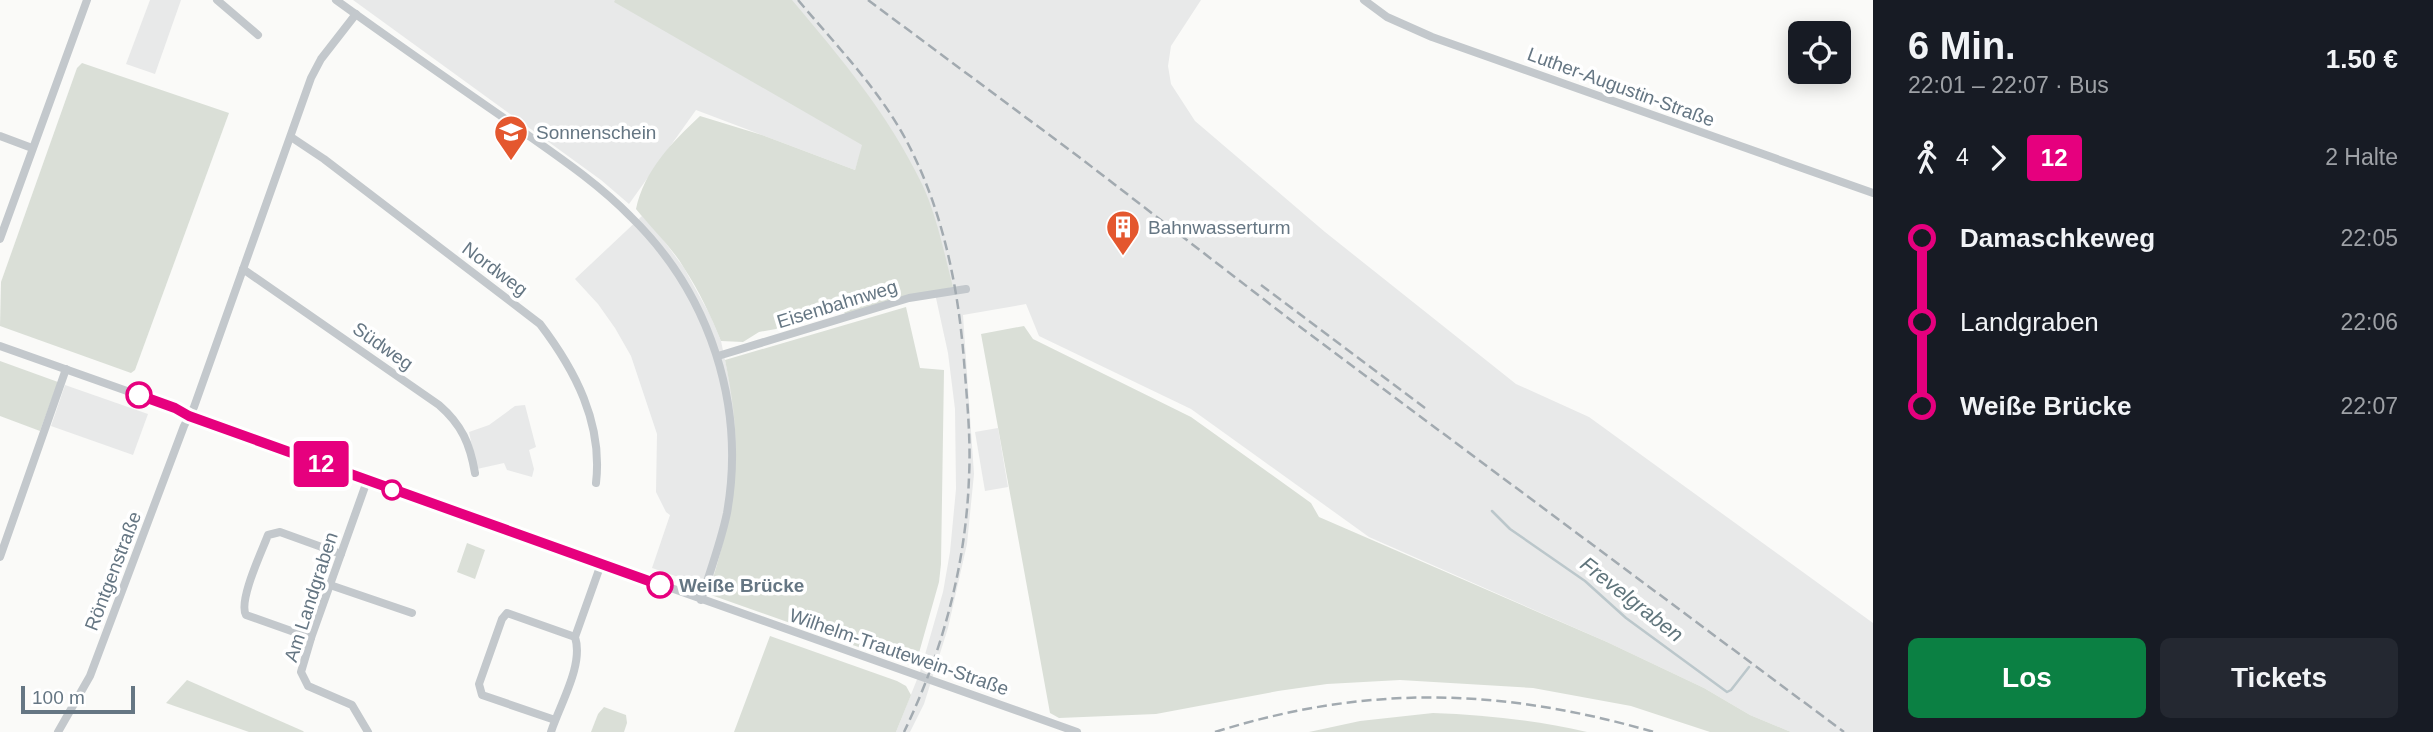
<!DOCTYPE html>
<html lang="de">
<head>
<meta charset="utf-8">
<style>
	body { margin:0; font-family:Arial,sans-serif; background:#242831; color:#f1f3f6; height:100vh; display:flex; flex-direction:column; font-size:26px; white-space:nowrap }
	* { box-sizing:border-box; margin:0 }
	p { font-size:23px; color:#9ea1a6 }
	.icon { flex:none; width:38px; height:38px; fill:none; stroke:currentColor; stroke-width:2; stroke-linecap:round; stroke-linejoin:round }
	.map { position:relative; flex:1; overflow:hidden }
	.panel { display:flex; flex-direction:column; background:#171b24; width:560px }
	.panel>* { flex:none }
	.badge { padding:0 14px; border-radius:5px; font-size:24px; line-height:46px }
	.fabs { position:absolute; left:1788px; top:21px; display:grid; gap:14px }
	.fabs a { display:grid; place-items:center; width:63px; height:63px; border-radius:10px; background:#171b24; box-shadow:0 4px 18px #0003; font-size:35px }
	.scale { position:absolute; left:21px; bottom:18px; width:114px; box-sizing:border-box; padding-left:7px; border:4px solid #657683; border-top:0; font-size:19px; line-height:24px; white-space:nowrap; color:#657683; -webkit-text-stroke:5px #fff; paint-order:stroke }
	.map>.badge { position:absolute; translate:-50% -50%; box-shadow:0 0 0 4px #fff }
	.legs { display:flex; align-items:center; gap:10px; height:77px; padding:0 35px; font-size:23px }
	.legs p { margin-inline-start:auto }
	.head { display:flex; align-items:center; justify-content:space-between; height:119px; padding:0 35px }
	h1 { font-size:38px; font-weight:700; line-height:52px }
	.action { display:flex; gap:14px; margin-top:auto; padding:14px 35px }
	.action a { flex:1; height:80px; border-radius:10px; background:#0b8043; color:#fff; font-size:28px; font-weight:700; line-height:80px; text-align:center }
	.action a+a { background:#242831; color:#f1f3f6 }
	ul { padding:0 35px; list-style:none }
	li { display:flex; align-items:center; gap:24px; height:84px; font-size:26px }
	li i { display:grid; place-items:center; width:10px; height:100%; margin:0 9px; background:currentColor }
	li i::after { content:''; width:18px; height:18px; margin:-9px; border:5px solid; border-radius:50%; background:#171b24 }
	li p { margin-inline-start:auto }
	li:first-child i { background:linear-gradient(#0000 50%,currentColor 0) }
	li:last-child i { background:linear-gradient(currentColor 50%,#0000 0) }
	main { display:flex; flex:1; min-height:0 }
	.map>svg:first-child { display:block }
	.built { fill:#e8e9e9 }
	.green { fill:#dadfd7 }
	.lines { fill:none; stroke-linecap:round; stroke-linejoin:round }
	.stream { stroke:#bbc7cb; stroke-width:2.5 }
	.minor { stroke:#c3c8cc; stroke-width:8 }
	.rail { stroke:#a2aab0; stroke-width:2.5; stroke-dasharray:10 5; stroke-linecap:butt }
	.line-1-casing { stroke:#fff; stroke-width:16 }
	.line-1 { stroke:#e6007e; stroke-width:10 }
	.stop-1-dot { fill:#fff; stroke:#e6007e; stroke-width:3.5 }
	.labels { text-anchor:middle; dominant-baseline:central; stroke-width:7; stroke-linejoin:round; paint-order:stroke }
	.street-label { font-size:19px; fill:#657683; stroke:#fff }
	.poi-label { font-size:19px; fill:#657683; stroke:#fff; text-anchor:start }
	.stop-label { font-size:19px; font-weight:bold; fill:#657683; stroke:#fff; text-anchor:start }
	.water-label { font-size:21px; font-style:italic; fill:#60757c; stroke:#fff }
</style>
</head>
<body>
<main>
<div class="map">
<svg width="1873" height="732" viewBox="0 0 1873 732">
	<rect width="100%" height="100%" fill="#fafaf8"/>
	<!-- built -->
	<g class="built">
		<polygon points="150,0 181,0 155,74 126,64"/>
		<polygon points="353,0 1201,0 1171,46 1168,66 1171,84 1195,121 1325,232 1516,384 1589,417 1873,623 1873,732 1791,732 1750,715 1704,688 1607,642 1369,537 1191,409 1039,336 1026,304 963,315 974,474 967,544 948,628 924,704 910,732 896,732 920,672 943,592 950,552 956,489 955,409 948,353 924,243 863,145 855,170 696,110 629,204 601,180"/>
		<polygon points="642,216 656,230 684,268 710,315 721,341 733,398 736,428 736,484 729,523 710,588 652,568 670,515 666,512 656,492 657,434 631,356 615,328 598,304 575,279"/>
		<polygon points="65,385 148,414 133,455 51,426"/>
		<polygon points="525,405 536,447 529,450 534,469 532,477 507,470 504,463 477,469 469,432 489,425 515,406"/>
		<polygon points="998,428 1008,487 985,491 975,432"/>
	</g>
	<!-- green -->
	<g class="green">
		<path d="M615,0H792C843,61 887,112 922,184C937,216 944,253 953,287L845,314L837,299L831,305L797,317L776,329L759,332L743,342L721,341C711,316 699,291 684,268C671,246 652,229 636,209C644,171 672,142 700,116L762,135L855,170L862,145L614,2Z"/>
		<polygon points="82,63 229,113 135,370 131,373 0,326 1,282 77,68"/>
		<path d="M906,307L920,368L944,370L941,564L939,582L915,667L711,595L710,588C737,500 744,451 725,360Z"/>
		<polygon points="1024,326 1033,339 1191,417 1311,503 1319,517 1607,642 1704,688 1750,715 1791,732 1710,732 1631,706 1533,688 1400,680 1327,684 1278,691 1156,714 1059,718 1050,713 981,334"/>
		<polygon points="0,361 58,382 40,431 0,416"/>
		<polygon points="467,543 485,550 475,579 457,572"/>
		<polygon points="770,636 897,681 906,686 911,695 896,732 734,732"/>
		<polygon points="187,680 303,731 304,732 249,732 166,703"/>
		<polygon points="604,707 626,715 627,723 624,732 591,732 598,714"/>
		<path d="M1433,713C1485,715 1536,720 1587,732H1309L1360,721Z"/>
	</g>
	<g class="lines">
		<!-- stream -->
		<polyline class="stream" points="1492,511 1510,529 1585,581 1626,618 1727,692 1731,690 1749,667"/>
		<!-- minor -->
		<g class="minor">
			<polyline points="217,0 258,35"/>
			<path d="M336,0C390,39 446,78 501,116C545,148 593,178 631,217C710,294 746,405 727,513C721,542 710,571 701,600"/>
			<polyline points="1364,0 1387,17 1432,37 1873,193"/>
			<polyline points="0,136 32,148"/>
			<path d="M291,137L324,159L540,324C575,370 603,423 596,483"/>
			<polyline points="0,239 87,0"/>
			<path d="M243,269L439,405C462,425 470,444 475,473"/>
			<polyline points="0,346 175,408 189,417 1077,732"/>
			<polyline points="718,356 909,298 966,289"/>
			<polyline points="367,481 311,638 301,672 308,686 352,705 368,732"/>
			<polyline points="0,557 66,369"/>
			<polyline points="330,585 412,613"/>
			<path d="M311,638L246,615C238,601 262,551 268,535L280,532L341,554"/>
			<polyline points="555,720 482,695 479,684 502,619 507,613 575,637"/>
			<polyline points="58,732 90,676 184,426 194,407 311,78 321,59 356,14"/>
			<path d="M551,732C560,704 584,665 575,637L601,564"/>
		</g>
		<!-- rail -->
		<g class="rail">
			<path d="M798,0C835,44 877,87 905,138C942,207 958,284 964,361C967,400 971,439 969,477C966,566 942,653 904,732"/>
			<polyline points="868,0 1079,157 1288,318 1844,732"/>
			<polyline points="1261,285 1429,411"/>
			<path d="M1215,732C1368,684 1501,688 1654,732"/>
		</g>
	</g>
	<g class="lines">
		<!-- line-1 casing -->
		<g class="line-1-casing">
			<polyline id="line-1" points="139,395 175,408 189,416 660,585"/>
		</g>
		<!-- line-1 -->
		<use href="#line-1" class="line-1"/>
	</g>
	<!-- icons -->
	<defs>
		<g id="school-pin" transform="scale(1.75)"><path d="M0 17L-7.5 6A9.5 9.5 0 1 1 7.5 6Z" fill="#e4572e" stroke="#fff"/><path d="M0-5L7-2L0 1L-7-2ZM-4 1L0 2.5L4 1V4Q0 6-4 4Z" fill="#fff"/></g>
		<g id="building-pin" transform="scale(1.75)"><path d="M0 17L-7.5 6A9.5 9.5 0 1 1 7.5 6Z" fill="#e4572e" stroke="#fff"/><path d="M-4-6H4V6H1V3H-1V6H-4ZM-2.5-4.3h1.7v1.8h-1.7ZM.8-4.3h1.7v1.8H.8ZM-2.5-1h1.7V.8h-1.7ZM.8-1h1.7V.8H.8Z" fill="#fff"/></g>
	</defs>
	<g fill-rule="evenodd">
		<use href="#school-pin" x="511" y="132"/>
		<use href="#building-pin" x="1123" y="227"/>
	</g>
	<!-- markers -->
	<g class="stop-1-dot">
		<circle cx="139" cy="395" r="12"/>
		<circle cx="392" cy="490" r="9"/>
		<circle cx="660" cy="585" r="12"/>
	</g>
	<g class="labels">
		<!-- street labels -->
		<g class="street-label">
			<text transform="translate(1621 87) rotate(20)">Luther-Augustin-Straße</text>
			<text transform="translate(495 269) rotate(37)">Nordweg</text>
			<text transform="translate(837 304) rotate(-17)">Eisenbahnweg</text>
			<text transform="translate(383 346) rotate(35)">Südweg</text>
			<text transform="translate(113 571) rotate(-69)">Röntgenstraße</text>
			<text transform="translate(311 597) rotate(-72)">Am Landgraben</text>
			<text transform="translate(899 652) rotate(19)">Wilhelm-Trautewein-Straße</text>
		</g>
		<!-- poi labels -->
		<g class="poi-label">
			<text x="536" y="132">Sonnenschein</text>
			<text x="1148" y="227">Bahnwasserturm</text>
		</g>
		<!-- stop labels -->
		<g class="stop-label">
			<text x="679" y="585">Weiße Brücke</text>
		</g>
		<!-- water labels -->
		<g class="water-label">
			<text transform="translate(1632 599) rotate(38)">Frevelgraben</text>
		</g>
	</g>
</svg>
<div class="fabs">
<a><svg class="icon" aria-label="locate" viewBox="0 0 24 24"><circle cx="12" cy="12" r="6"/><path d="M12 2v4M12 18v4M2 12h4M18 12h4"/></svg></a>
</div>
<div class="scale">100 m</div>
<b class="badge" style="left:321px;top:464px;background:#e6007e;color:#fff">12</b>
</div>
<section class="panel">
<div class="head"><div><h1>6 Min.</h1><p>22:01 – 22:07 · Bus</p></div><b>1.50 €</b></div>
<div class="legs"><svg class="icon" aria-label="walk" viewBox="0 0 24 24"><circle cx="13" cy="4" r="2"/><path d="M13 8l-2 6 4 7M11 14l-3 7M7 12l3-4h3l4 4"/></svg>4<svg class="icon" aria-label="forward" viewBox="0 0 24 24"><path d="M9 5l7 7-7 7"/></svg><b class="badge" style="background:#e6007e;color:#fff">12</b><p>2 Halte</p></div>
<ul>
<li><i style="color:#e6007e"></i><b>Damaschkeweg</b><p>22:05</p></li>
<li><i style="color:#e6007e"></i><span>Landgraben</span><p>22:06</p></li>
<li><i style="color:#e6007e"></i><b>Weiße Brücke</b><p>22:07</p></li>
</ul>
<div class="action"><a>Los</a><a>Tickets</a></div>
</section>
</main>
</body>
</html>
